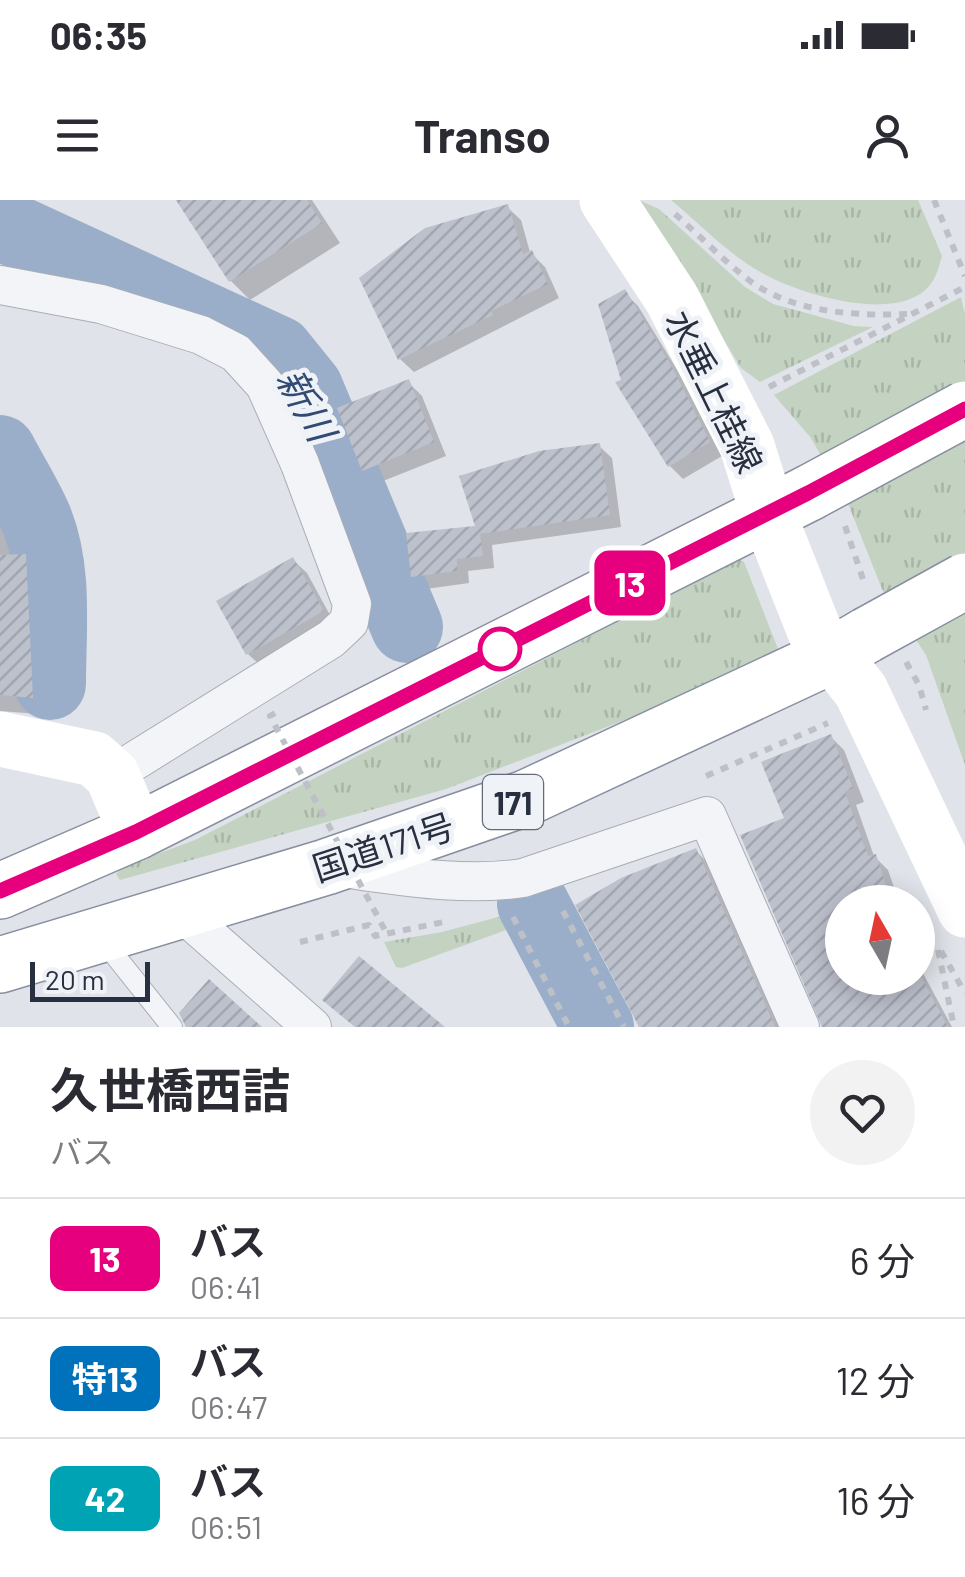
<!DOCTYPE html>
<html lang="ja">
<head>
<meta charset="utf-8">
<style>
	body { margin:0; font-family:Barlow,"Noto Sans JP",sans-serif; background:#f2f2f3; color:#2b2b33; height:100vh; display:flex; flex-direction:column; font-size:38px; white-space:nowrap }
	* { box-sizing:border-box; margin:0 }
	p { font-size:32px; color:#7c7c81 }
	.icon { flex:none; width:55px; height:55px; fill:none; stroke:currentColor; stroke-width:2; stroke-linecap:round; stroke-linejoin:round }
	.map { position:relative; height:827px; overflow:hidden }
	.drawer { display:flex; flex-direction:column; background:#fff; flex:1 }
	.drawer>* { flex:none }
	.badge { padding:0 20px; border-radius:15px; font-size:35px; line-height:65px }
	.needle { width:65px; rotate:351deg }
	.buttons { position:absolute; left:825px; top:685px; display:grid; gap:20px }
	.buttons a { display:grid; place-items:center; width:110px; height:110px; border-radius:50%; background:#fff; box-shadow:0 5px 25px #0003; font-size:50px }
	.scale { position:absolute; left:30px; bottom:25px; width:120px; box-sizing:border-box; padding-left:10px; border:5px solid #282f40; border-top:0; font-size:28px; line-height:35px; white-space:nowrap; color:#282f40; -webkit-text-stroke:8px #eff2f6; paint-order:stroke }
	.map>.badge { position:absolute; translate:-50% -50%; box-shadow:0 0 0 5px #fff }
	.round { display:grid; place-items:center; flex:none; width:105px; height:105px; border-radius:52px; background:#f2f2f3 }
	.head { display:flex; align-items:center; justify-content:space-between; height:170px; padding:0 50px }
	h1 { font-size:48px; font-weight:700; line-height:75px }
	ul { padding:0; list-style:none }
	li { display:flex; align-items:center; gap:30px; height:120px; padding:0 50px; border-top:2px solid #e1e1e2 }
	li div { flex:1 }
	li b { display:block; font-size:38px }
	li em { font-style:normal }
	li .badge { min-width:110px; font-weight:700; text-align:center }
	.status { display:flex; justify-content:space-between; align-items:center; height:70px; padding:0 50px; background:#fff; direction:ltr }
	.status svg { height:28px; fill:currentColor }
	header { display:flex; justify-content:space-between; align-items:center; height:130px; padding:0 50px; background:#fff; font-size:45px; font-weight:700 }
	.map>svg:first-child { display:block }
	.grass { fill:url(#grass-tufts) }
	.shadow { fill:#0003 }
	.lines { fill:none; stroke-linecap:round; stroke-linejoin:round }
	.river { stroke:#9aaec9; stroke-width:72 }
	.building { fill:url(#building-hatch) }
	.service-casing { stroke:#a9adb6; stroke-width:22 }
	.minor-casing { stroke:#a9adb6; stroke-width:40 }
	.trunk-casing { stroke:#878fa0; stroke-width:58 }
	.path { stroke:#bdc1c7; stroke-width:6; stroke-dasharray:8 8; stroke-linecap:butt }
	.service { stroke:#f2f4f7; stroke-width:20 }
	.minor { stroke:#f2f4f7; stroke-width:38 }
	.secondary { stroke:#fff; stroke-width:55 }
	.trunk { stroke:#fff; stroke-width:55 }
	.trunk-bridge-casing { stroke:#878fa0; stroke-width:58; stroke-linecap:butt }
	.path-bridge { stroke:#bdc1c7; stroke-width:6; stroke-dasharray:8 8; stroke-linecap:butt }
	.trunk-bridge { stroke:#fff; stroke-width:55 }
	.line-casing { stroke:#fff; stroke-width:22 }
	.line { stroke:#e6007e; stroke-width:15 }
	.stop-dot { fill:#fff; stroke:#e6007e; stroke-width:5 }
	.labels { text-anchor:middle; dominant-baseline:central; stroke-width:10; stroke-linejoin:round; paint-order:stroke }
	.shield { fill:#eff2f6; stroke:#646a77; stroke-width:2.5 }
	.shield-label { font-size:32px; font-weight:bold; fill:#282f40 }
	.street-label { font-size:35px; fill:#282f40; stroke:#eff2f6 }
	.water-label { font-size:38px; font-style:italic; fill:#324b74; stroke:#eff2f6 }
</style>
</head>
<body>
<div class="status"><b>06:35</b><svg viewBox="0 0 49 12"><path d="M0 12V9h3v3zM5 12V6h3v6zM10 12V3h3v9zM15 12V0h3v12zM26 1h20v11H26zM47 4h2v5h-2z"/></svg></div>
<header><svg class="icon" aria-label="menu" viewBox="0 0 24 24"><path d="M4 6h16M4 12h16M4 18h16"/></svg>Transo<svg class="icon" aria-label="person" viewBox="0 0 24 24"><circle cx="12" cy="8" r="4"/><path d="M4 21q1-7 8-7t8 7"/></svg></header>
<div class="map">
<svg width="965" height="827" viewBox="0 0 965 827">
	<defs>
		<pattern id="grass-tufts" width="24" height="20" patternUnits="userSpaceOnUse" patternTransform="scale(2.5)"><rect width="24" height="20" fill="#c4d3c1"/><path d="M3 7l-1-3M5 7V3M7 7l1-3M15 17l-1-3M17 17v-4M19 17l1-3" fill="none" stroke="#a8b5a7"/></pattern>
		<pattern id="building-hatch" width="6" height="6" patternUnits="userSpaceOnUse" patternTransform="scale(2.5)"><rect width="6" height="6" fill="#bdc1cc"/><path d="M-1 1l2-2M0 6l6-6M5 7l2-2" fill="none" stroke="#a2a6b0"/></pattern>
	</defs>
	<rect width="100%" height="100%" fill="#e0e3e9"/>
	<!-- grass -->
	<g class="grass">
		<polygon points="639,0 659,9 745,87 773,104 854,126 873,127 760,182 741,168"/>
		<path d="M671,0H918L942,56C939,66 937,76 930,85C898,125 799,94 762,73C729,55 700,24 671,0Z"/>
		<polygon points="961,97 965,115 965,565 926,455 882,389 849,306 811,238 774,195"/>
		<polygon points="739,359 744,362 780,454 775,462 446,589 120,680 116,674 123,667 195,640"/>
		<polygon points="502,716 509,729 402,768 396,767 384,742 442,732"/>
	</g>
	<!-- shadow -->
	<g class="shadow">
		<polygon points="176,0 312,0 340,43 250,100 231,81"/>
		<polygon points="507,7 521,20 530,52 545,67 559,98 414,172 400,159"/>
		<polygon points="624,92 638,106 684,181 722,256 683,279 670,266 624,181"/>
		<polygon points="408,182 422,196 446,256 378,283 365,270"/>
		<polygon points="599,246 612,258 621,327 492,345 494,368 468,371 469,383 426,389 413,376"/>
		<polygon points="18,307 36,325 45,404 51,515 0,511 0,308"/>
		<polygon points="293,360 307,373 336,426 262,467 248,454"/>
		<polygon points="831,537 844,550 864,602 856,605 874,656 888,670 899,702 842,702 842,778 918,778 918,764 952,827 824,827 787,620"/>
		<polygon points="696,651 709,664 781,827 642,827"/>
		<polygon points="918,738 924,750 918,754"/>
	</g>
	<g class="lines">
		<!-- river -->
		<g class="river">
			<polyline points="0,24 278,152 307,188 407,427"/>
			<path d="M0,251C12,274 27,297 37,321C57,371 50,430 50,484"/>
			<polyline points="533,704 598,827"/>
		</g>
	</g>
	<!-- building -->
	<g class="building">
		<polygon points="176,0 307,0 322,23 229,82"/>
		<polygon points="508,4 523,54 532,50 548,84 491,111 493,115 398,160 359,78 425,28"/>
		<polygon points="625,89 671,165 710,242 668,267 615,182 621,180 598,104"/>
		<polygon points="409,179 434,242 362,271 337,208"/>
		<polygon points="600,243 610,315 480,334 483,356 457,359 457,371 411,377 406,333 475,326 459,276 539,251"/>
		<polygon points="26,354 33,498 0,495 0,355"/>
		<polygon points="293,357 324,411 246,455 216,401"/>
		<polygon points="831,534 853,588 845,592 868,656 876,654 891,702 842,702 842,778 877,778 884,792 911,778 918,778 919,773 948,827 822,827 740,635 784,618 761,562"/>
		<polygon points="696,648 775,827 639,827 575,705 621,678"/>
		<polygon points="359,756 445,827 355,827 322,800"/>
		<polygon points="209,779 262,827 186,827 179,813"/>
	</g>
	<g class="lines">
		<!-- service casing -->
		<g class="service-casing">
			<polyline id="service" points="101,738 172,827"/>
		</g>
		<!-- minor casing -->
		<g class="minor-casing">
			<g id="minor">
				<polyline points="0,85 101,104 201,135 236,153 265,185 300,264 352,404 349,422 331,439 112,575"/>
				<path d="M341,668C402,676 462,687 523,678L707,616L800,827"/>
				<polyline points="179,710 312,827"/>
			</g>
		</g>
		<!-- trunk casing -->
		<g class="trunk-casing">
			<g id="trunk">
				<polyline points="0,691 136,632 809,293"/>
				<polyline points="0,765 326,667 526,598 833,455 867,435"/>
			</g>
		</g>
		<!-- path -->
		<g class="path">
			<polyline points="934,0 965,76"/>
			<path d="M675,14C700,36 724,61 750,81C794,113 856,116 907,114"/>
			<polyline points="769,187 965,87"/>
			<polyline points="845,326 865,385"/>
			<polyline points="906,462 919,485 926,510"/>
			<polyline points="706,576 828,523"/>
			<polyline points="563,711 624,827"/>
			<polyline points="513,717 569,827"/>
			<polyline points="300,742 369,725 375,736 449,721"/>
			<polyline points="938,750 954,827"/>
			<polyline points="941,751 965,793"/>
		</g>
		<!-- service -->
		<use href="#service" class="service"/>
		<!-- minor -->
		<use href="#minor" class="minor"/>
		<!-- secondary -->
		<g class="secondary">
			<polyline points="607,0 672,99 747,246 768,313 815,432 861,491 965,710"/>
			<polyline points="0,539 94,559 112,575 136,632"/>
		</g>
		<!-- trunk -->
		<use href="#trunk" class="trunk"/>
		<!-- trunk-bridge casing -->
		<g class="trunk-bridge-casing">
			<g id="trunk-bridge">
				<polyline points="809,293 965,209"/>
				<polyline points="867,435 965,381"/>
			</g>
		</g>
		<!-- path-bridge -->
		<polyline class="path-bridge" points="275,513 270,516 387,734"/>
		<!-- trunk-bridge -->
		<use href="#trunk-bridge" class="trunk-bridge"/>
	</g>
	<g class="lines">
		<!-- line casing -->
		<g class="line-casing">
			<polyline id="line" points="0,691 136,632 808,293 965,209"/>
		</g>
		<!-- line -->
		<use href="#line" class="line"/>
	</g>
	<!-- markers -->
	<circle class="stop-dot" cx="500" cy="449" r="20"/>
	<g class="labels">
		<!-- shield labels -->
		<rect class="shield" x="483" y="575" width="60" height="54" rx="8"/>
		<g class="shield-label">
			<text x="513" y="602">171</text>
		</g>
		<!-- street labels -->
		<g class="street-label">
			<text transform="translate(715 191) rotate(64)">水垂上桂線</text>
			<text transform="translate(383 646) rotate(-18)">国道171号</text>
		</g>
		<!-- water labels -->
		<g class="water-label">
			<text transform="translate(307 204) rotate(61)">新川</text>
		</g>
	</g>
</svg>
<div class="buttons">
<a><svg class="needle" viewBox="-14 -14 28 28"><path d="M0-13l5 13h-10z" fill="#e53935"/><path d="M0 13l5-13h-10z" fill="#7c7c81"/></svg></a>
</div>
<div class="scale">20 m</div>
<b class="badge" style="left:630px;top:383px;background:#e6007e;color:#fff">13</b>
</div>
<section class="drawer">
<div class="head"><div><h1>久世橋西詰</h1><p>バス</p></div><a class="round"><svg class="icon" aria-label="heart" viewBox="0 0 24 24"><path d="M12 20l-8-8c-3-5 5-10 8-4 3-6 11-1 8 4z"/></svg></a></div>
<ul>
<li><span class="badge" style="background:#e6007e;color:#fff">13</span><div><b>バス</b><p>06:41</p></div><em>6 分</em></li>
<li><span class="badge" style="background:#0072bc;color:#fff">特13</span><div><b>バス</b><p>06:47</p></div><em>12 分</em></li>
<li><span class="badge" style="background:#00a3b4;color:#fff">42</span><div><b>バス</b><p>06:51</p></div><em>16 分</em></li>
</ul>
</section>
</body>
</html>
